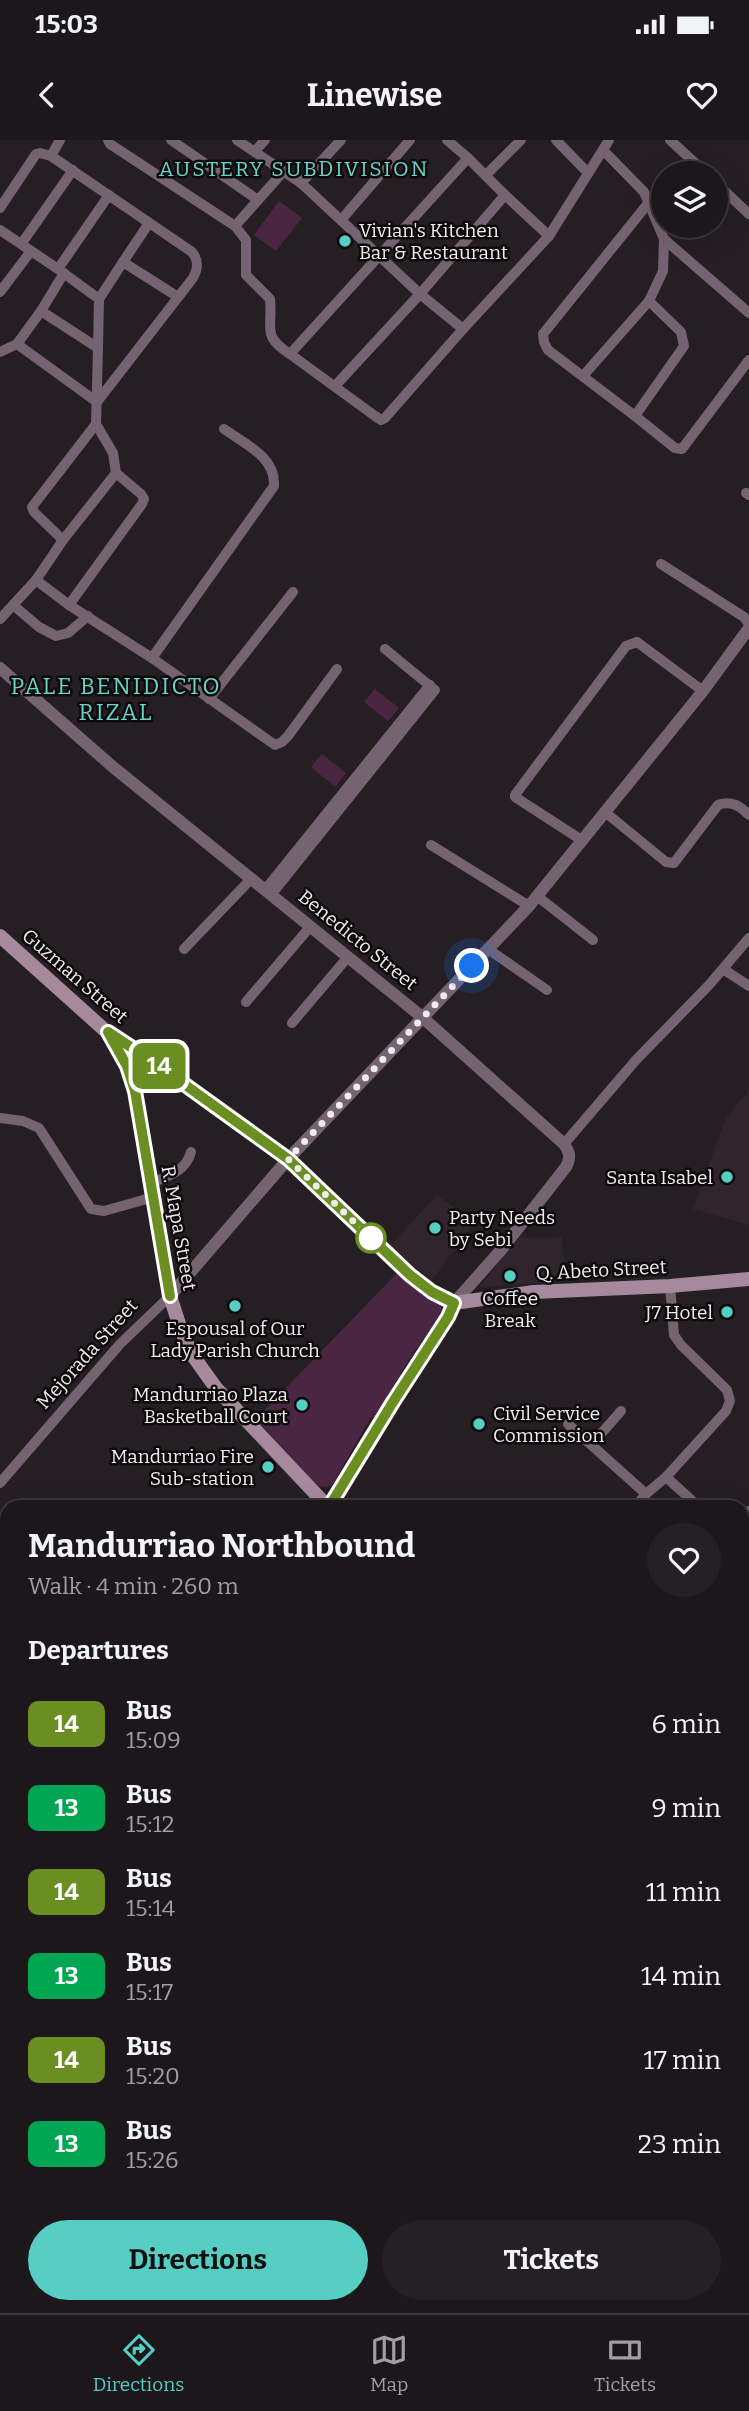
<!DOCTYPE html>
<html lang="en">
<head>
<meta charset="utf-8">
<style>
	body { margin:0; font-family:Bitter,serif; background:#252023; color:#f1f3f6; height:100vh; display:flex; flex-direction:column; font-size:26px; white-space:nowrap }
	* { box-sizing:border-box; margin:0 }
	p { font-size:23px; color:#a09fa2 }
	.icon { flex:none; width:38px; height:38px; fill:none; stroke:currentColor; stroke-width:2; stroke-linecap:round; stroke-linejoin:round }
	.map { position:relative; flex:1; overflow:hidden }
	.details { position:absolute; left:0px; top:1360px; width:749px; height:814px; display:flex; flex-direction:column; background:#1c171a; border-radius:21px 21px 0 0; box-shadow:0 7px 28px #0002,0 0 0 2px #3a3639 }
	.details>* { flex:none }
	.badge { padding:0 14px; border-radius:10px; font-size:24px; line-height:46px }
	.buttons { position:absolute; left:651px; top:21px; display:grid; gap:14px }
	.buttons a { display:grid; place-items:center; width:77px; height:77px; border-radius:50%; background:#1c171a; box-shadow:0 7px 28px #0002,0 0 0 2px #3a3639; font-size:35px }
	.you { position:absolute; width:35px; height:35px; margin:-18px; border:5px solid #fff; border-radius:50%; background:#1a73e8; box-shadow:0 0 0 10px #1a73e833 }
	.map>.badge { position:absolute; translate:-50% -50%; box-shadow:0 0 0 4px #fff }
	h2 { padding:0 28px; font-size:26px; line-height:63px }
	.round { display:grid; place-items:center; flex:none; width:74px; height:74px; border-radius:37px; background:#252023 }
	.head { display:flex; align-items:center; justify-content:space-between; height:119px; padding:0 28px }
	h1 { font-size:33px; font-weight:700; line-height:52px }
	.button { display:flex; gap:14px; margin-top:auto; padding:14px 28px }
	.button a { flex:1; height:80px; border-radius:42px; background:#56cec3; color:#111; font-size:28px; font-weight:700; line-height:80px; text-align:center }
	.button a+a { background:#252023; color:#f1f3f6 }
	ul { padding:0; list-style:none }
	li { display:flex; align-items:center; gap:21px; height:84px; padding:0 28px }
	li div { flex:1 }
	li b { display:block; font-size:26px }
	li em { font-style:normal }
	li .badge { min-width:77px; font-weight:700; text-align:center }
	.status { display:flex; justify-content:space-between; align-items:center; height:49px; padding:0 35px; background:#1c171a; direction:ltr }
	.status svg { height:19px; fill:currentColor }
	header { display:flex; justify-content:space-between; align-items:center; height:91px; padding:0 28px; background:#1c171a; font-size:32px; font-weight:700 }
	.menu { display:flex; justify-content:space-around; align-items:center; height:98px; border-top:2px solid #3a3639; background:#1c171a; font-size:19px; color:#a09fa2 }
	.menu a { display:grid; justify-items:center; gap:4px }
	.menu .on { color:#56cec3 }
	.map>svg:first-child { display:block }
	.built { fill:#31252d }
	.green { fill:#4b2642 }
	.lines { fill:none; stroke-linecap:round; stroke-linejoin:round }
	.minor { stroke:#766371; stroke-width:10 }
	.tertiary { stroke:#766371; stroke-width:12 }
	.secondary { stroke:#a7899e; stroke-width:14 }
	.line-casing { stroke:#fff; stroke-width:16 }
	.line { stroke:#6b8e23; stroke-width:10 }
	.walk { stroke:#f0ecee; stroke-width:7; stroke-dasharray:0 12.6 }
	.poi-dot { fill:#56cec3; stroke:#0c0a0b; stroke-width:2.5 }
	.stop-dot { fill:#fff; stroke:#6b8e23; stroke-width:3.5 }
	.labels { text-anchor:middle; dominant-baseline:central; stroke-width:5; stroke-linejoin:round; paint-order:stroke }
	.poi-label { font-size:19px; fill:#f0ecee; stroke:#0c0a0b; text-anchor:end }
	.street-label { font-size:19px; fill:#f0ecee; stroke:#0c0a0b }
	.neighbourhood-label { font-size:21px; letter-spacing:2px; fill:#6ad4ca; stroke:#0c0a0b }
	.quarter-label { font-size:23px; letter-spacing:2px; fill:#6ad4ca; stroke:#0c0a0b }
</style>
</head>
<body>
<div class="status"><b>15:03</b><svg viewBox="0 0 49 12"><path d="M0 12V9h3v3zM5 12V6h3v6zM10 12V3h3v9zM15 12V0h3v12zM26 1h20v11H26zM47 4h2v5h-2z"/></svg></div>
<header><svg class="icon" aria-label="back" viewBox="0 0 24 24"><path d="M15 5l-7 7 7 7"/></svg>Linewise<svg class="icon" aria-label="heart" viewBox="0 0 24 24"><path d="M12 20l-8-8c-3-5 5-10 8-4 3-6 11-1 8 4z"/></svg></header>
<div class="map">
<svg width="749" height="2173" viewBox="0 0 749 2173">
	<rect width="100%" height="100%" fill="#251f23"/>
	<!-- built -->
	<g class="built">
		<polygon points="749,950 749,1085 693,1069 725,980"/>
		<polygon points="437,1055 475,1083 431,1141 390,1106"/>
		<polygon points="562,1097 566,1141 480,1147 517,1098"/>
	</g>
	<!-- green -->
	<g class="green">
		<polygon points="279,61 302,78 276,111 254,95"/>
		<polygon points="375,549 399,568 388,581 364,562"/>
		<polygon points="322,614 346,633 335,647 311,627"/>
		<polygon points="399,1131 440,1165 443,1171 440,1181 436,1181 400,1233 401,1236 374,1277 371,1277 332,1345 327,1347 318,1346 256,1279"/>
	</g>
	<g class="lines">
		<!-- minor -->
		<g class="minor">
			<polyline points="108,0 110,4 235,86"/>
			<polyline points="171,0 258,60"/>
			<polyline points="237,0 301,43 420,154 463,189"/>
			<polyline points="556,0 588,33"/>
			<polyline points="670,0 706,33"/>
			<polyline points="603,10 644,52 664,99"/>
			<polyline points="255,11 265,0"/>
			<polyline points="51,16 60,0"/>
			<path d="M283,32L235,86L246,100V135L270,159C273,189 261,195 290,214L468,18L447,0"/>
			<polyline points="486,35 521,0"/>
			<polyline points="301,43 341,0"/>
			<polyline points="716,43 749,74"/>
			<polyline points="505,55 549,96"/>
			<path d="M0,68L36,14L40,13L51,16L192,112C199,121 198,128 193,138L97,262L17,204L0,212"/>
			<polyline points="341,80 410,0"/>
			<polyline points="0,90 58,129 109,55"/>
			<polyline points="22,103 73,30"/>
			<polyline points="123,122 149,83"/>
			<polyline points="58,129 99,159 123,122 178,157"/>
			<polyline points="0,152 31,111"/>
			<polyline points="41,171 98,208 99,159"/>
			<polyline points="749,173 664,99 663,131 649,161 681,192 684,206 635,276 675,308 682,309 749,220"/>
			<polyline points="17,204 41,171 64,133"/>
			<polyline points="98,208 96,284 113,313 116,333 141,354 144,359 142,364 69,465 152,518 275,605 282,602 288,596 337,529"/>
			<polyline points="290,214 375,276 381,280 385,278 463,189 549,96 609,0"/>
			<polyline points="583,236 649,161"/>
			<polyline points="335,246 420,154 505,55 468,18"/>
			<polyline points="635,276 548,210 544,202 543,194 650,61"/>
			<polyline points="746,353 749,355"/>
			<polyline points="63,400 34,372 32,367 96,284"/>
			<polyline points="661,424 744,477 749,484"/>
			<polyline points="36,440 69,465"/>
			<polyline points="13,465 39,487 56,496 68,493 88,476"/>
			<polyline points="0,479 36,440 63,400 116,333"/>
			<path d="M152,518L274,346C276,317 245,304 224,289"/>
			<polyline points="209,559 293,452"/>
			<path d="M605,672L666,722L674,723L718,665C731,660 740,666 749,675"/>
			<polyline points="583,701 515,657 515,655 626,506 637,502 703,551"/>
			<polyline points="431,705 529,766"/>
			<polyline points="265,750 430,545"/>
			<polyline points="271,755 435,550 385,509"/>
			<polyline points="537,756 593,800"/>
			<polyline points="184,809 252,738"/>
			<polyline points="488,809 547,850"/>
			<polyline points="723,829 749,846"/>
			<polyline points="246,862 310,787"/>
			<polyline points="292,883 347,818"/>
			<polyline points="0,978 23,981 39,988 91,1069 104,1071 154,1057"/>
			<polyline points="564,1004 636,920 709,845 749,798"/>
			<path d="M151,1043C169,1036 186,1031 191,1012"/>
			<polyline points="568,1284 646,1354"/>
			<polyline points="592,1304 621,1271"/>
			<polyline points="666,1337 699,1367"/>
			<polyline points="0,1343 120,1204 170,1156"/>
			<polyline points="635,1367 646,1354 666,1337 726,1271 730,1261 727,1250 681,1205 674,1195 670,1146"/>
			<polyline points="742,1379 749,1371"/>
			<polyline points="0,1416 7,1423"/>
			<polyline points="7,1553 4,1560 7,1564"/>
			<polyline points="742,1553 749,1543"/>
			<polyline points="742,1681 749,1692"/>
			<polyline points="742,1780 749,1773"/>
			<polyline points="0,1850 7,1855"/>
			<polyline points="0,1916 7,1922"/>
			<polyline points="0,2105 7,2110"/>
			<polyline points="742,2139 749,2147"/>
			<polyline points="0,2152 7,2145"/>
			<polyline points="72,2166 80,2173"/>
			<polyline points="95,2173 106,2166"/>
			<polyline points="169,2173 174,2166"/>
			<polyline points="484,2173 491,2166"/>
			<polyline points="618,2173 625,2166"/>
		</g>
		<!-- tertiary -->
		<g class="tertiary">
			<path d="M0,528L113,627L422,877L564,1004C570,1013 571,1017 566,1027L501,1110L454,1163"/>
			<polyline points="170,1156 288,1019 529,766 703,551 749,488"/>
		</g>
		<!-- secondary -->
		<g class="secondary">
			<polyline points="0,796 108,893 152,921 288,1019 410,1135 432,1152 454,1163"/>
			<polyline points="109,894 127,926 135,951 170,1156 180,1187 191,1213 216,1248 328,1367"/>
			<polyline points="454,1163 534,1152 670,1146 749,1139"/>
			<polyline points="329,1367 393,1262 448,1177 454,1163"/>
			<polyline points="0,1749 7,1740"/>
			<polyline points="742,1934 749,1944"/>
		</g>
	</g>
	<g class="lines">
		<!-- line casing -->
		<g class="line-casing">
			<polyline id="line" points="170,1156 135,951 127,926 108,892 152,921 288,1019 410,1135 432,1152 454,1163 448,1177 393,1262 329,1367"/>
		</g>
		<!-- line -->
		<use href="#line" class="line"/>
		<!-- walk -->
		<polyline class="walk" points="371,1098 288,1019 472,826"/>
	</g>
	<!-- markers -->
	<g class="poi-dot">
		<circle cx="345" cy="101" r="7"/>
		<circle cx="727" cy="1037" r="7"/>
		<circle cx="435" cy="1088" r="7"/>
		<circle cx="510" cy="1136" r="7"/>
		<circle cx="235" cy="1166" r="7"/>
		<circle cx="727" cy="1172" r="7"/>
		<circle cx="302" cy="1265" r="7"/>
		<circle cx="479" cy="1284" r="7"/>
		<circle cx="268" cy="1327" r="7"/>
	</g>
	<circle class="stop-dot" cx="371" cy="1098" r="14"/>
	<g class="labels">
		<!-- poi labels -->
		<g class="poi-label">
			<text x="359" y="90" text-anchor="start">Vivian's Kitchen<tspan x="359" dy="22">Bar &amp; Restaurant</tspan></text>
			<text x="713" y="1037">Santa Isabel</text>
			<text x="449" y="1077" text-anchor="start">Party Needs<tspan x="449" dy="22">by Sebi</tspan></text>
			<text x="510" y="1158" text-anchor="middle">Coffee<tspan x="510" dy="22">Break</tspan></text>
			<text x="713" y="1172">J7 Hotel</text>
			<text x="235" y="1188" text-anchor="middle">Espousal of Our<tspan x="235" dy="22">Lady Parish Church</tspan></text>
			<text x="288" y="1254">Mandurriao Plaza<tspan x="288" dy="22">Basketball Court</tspan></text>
			<text x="493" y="1273" text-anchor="start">Civil Service<tspan x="493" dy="22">Commission</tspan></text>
			<text x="254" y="1316">Mandurriao Fire<tspan x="254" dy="22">Sub-station</tspan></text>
		</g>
		<!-- street labels -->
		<g class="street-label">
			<text transform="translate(358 800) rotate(39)">Benedicto Street</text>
			<text transform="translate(75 836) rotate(41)">Guzman Street</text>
			<text transform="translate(179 1088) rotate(80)">R. Mapa Street</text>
			<text transform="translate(601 1130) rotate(-3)">Q. Abeto Street</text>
			<text transform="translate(87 1214) rotate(-48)">Mejorada Street</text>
		</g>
		<!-- neighbourhood labels -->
		<g class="neighbourhood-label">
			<text x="294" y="29">AUSTERY SUBDIVISION</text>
		</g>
		<!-- quarter labels -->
		<g class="quarter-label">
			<text x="116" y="546">PALE BENIDICTO<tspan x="116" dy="26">RIZAL</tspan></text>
		</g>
	</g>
</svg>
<div class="buttons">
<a><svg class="icon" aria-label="layers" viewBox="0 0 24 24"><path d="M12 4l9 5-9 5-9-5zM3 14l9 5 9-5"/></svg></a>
</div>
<div class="you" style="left:472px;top:826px"></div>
<b class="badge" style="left:159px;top:926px;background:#6b8e23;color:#fff">14</b>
<section class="details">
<div class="head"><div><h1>Mandurriao Northbound</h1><p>Walk · 4 min · 260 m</p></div><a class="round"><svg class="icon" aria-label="heart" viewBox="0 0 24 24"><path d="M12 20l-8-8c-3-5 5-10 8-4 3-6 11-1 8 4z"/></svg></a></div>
<h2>Departures</h2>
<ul>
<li><span class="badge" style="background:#6b8e23;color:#fff">14</span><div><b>Bus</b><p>15:09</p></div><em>6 min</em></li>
<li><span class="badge" style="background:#00a651;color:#fff">13</span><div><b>Bus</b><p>15:12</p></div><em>9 min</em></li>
<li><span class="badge" style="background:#6b8e23;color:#fff">14</span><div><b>Bus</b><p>15:14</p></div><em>11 min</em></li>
<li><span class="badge" style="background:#00a651;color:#fff">13</span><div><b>Bus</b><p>15:17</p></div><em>14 min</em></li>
<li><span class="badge" style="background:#6b8e23;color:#fff">14</span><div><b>Bus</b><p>15:20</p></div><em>17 min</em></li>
<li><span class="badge" style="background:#00a651;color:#fff">13</span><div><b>Bus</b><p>15:26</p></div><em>23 min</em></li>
</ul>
<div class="button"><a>Directions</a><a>Tickets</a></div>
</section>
</div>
<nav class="menu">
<a class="on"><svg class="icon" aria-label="directions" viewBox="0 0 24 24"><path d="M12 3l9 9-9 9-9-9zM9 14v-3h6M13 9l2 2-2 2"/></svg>Directions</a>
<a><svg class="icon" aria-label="map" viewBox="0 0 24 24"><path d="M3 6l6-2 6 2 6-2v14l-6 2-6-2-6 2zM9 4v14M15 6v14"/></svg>Map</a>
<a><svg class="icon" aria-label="tickets" viewBox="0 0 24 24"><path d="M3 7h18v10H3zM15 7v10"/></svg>Tickets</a>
</nav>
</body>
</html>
